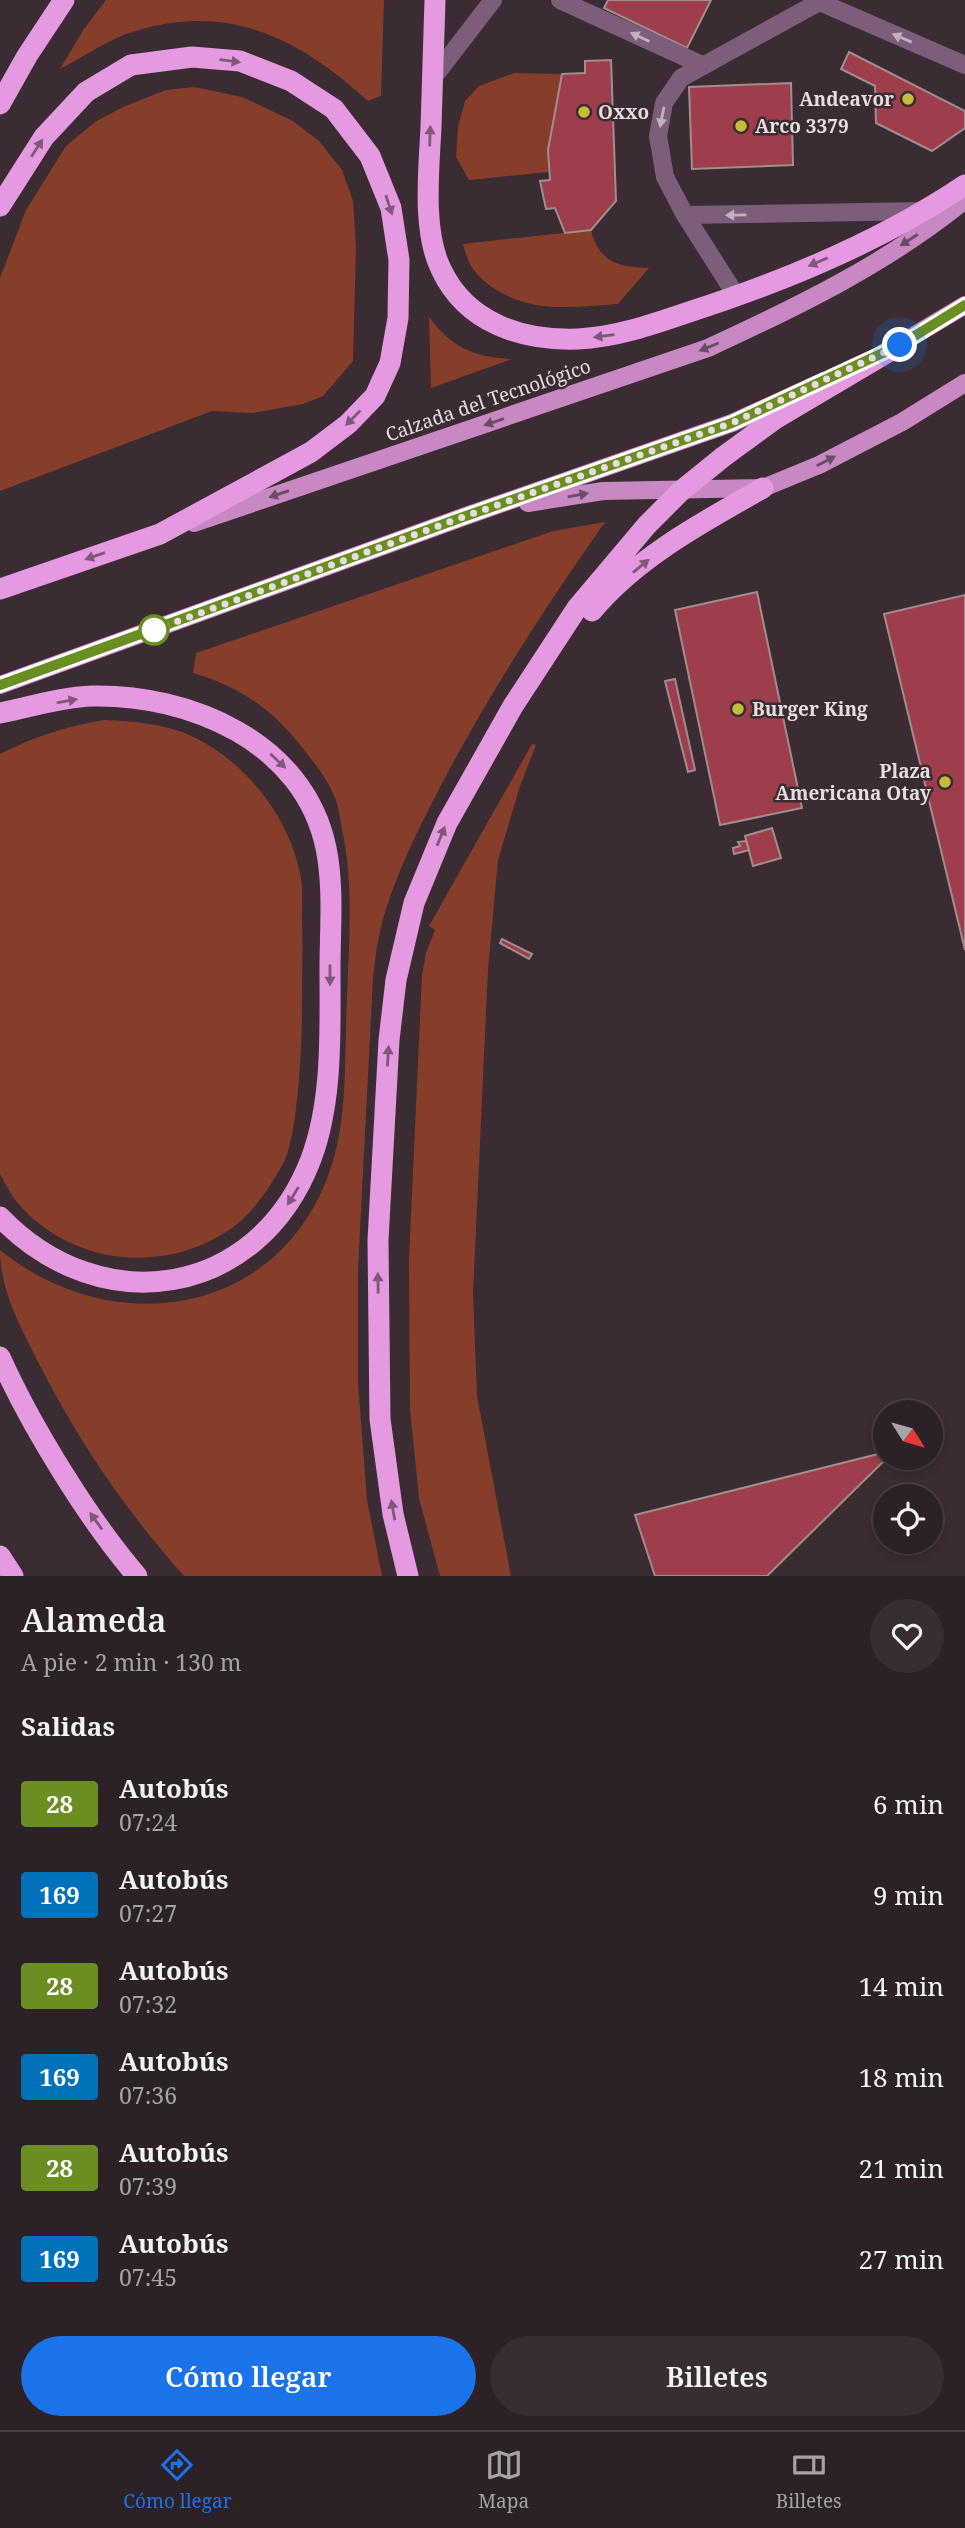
<!DOCTYPE html>
<html lang="es">
<head>
<meta charset="utf-8">
<style>
	body { margin:0; font-family:"Noto Serif",serif; background:#382e32; color:#f1f3f6; height:100vh; display:flex; flex-direction:column; font-size:26px; white-space:nowrap }
	* { box-sizing:border-box; margin:0 }
	p { font-size:23px; color:#a6a3a7 }
	.icon { flex:none; width:38px; height:38px; fill:none; stroke:currentColor; stroke-width:2; stroke-linecap:round; stroke-linejoin:round }
	.map { position:relative; height:1576px; overflow:hidden }
	.details { display:flex; flex-direction:column; background:#2c2126; flex:1 }
	.details>* { flex:none }
	.badge { padding:0 14px; border-radius:5px; font-size:24px; line-height:46px }
	.needle { width:46px; rotate:127deg }
	.tools { position:absolute; left:873px; top:1400px; display:grid; gap:14px }
	.tools a { display:grid; place-items:center; width:70px; height:70px; border-radius:50%; background:#2c2126; box-shadow:0 4px 10px #0003,0 0 0 2px #483e43; font-size:35px }
	.you { position:absolute; width:35px; height:35px; margin:-18px; border:5px solid #fff; border-radius:50%; background:#1a73e8; box-shadow:0 0 0 10px #1a73e833 }
	.map>.badge { position:absolute; translate:-50% -50%; box-shadow:0 0 0 4px #fff }
	h2 { padding:0 21px; font-size:26px; line-height:63px }
	.round { display:grid; place-items:center; flex:none; width:74px; height:74px; border-radius:37px; background:#382e32 }
	.head { display:flex; align-items:center; justify-content:space-between; height:119px; padding:0 21px }
	h1 { font-size:33px; font-weight:600; line-height:52px }
	.action { display:flex; gap:14px; margin-top:auto; padding:14px 21px }
	.action a { flex:1; height:80px; border-radius:42px; background:#1a73e8; color:#fff; font-size:28px; font-weight:600; line-height:80px; text-align:center }
	.action a+a { background:#382e32; color:#f1f3f6 }
	ul { padding:0; list-style:none }
	li { display:flex; align-items:center; gap:21px; height:91px; padding:0 21px }
	li div { flex:1 }
	li b { display:block; font-size:26px }
	li em { font-style:normal }
	li .badge { min-width:77px; font-weight:700; text-align:center }
	.tabs { display:flex; justify-content:space-around; align-items:center; height:98px; border-top:2px solid #483e43; background:#2c2126; font-size:19px; color:#a6a3a7 }
	.tabs a { display:grid; justify-items:center; gap:4px }
	.tabs .current { color:#1a73e8 }
	.map>svg:first-child { display:block }
	.green { fill:#863e2a }
	.building { fill:#9e3d4b; stroke:#a18d8e; stroke-width:2 }
	.lines { fill:none; stroke-linecap:round; stroke-linejoin:round }
	.minor { stroke:#7c5e7a; stroke-width:18 }
	.major { stroke:#c788c3; stroke-width:18 }
	.highway { stroke:#e599e0; stroke-width:21 }
	.oneway { fill:#c2b1bd }
	.oneway2 { fill:#7e5878 }
	.oneway3 { fill:#6b4c65 }
	.line-casing { stroke:#fff; stroke-width:16 }
	.line { stroke:#6b8e23; stroke-width:10 }
	.walk { stroke:#e7dde1; stroke-width:7; stroke-dasharray:0 12.6 }
	.poi-dot { fill:#c6bc3c; stroke:#3a2c32; stroke-width:2.5 }
	.stop-dot { fill:#fff; stroke:#6b8e23; stroke-width:3.5 }
	.labels { text-anchor:middle; dominant-baseline:central; stroke-width:5; stroke-linejoin:round; paint-order:stroke }
	.poi-label { font-size:19px; font-weight:bold; fill:#e7dde1; stroke:#3a2c32; text-anchor:start }
	.street-label { font-size:19px; fill:#e7dde1; stroke:#3a2c32 }
</style>
</head>
<body>
<div class="map">
<svg width="965" height="1576" viewBox="0 0 965 1576">
	<rect width="100%" height="100%" fill="#3a2c32"/>
	<!-- green -->
	<g class="green">
		<path d="M106,0H384L381,96L368,101C297,36 224,0 126,34C103,43 81,58 60,69L84,29Z"/>
		<polygon points="514,73 562,74 548,150 548,172 469,180 456,157 458,127 465,101 479,86"/>
		<polygon points="194,87 242,97 293,121 319,141 342,170 353,201 356,247 353,361 323,396 303,404 253,413 212,411 0,491 0,278 26,210 66,146 95,122 123,107 166,90"/>
		<path d="M591,230C599,263 619,267 649,268L618,304C573,307 531,314 492,287C475,275 468,265 463,244Z"/>
		<path d="M429,317C452,348 474,357 512,359L431,388Z"/>
		<path d="M605,522C544,609 486,698 437,793C414,838 390,886 379,936C376,949 375,964 373,978L358,1269V1383L367,1500L382,1576H184C125,1510 77,1439 37,1360C20,1326 0,1290 0,1250C111,1340 275,1318 328,1176C349,1121 344,1056 347,998C349,941 354,885 342,829C340,819 339,807 335,798C327,777 311,759 297,741C268,706 237,686 193,673L196,653L553,531Z"/>
		<path d="M104,720C129,721 157,723 182,732C241,755 290,815 301,878C303,889 302,903 302,915C303,947 302,978 302,1010C302,1044 298,1135 284,1162C272,1184 255,1210 236,1225C168,1276 71,1267 16,1201C10,1193 5,1183 0,1174V754C34,737 66,726 104,720Z"/>
		<polygon points="532,744 536,745 520,786 498,860 488,969 473,1294 477,1396 511,1576 440,1576 419,1498 410,1409 409,1260 422,975 426,953 435,930 429,926"/>
	</g>
	<!-- building -->
	<g class="building">
		<polygon points="608,0 711,0 687,48 604,8"/>
		<polygon points="849,52 965,111 965,128 932,151 876,123 875,86 841,69"/>
		<polygon points="611,60 616,201 591,230 565,233 555,208 546,209 540,181 550,180 548,150 562,74 585,73 585,61"/>
		<polygon points="791,83 793,165 692,169 689,87"/>
		<polygon points="757,592 802,808 720,825 675,610"/>
		<polygon points="965,595 965,950 884,614"/>
		<polygon points="675,679 695,770 688,772 665,681"/>
		<polygon points="772,828 781,858 753,866 745,836"/>
		<polygon points="746,841 749,850 734,854 733,848 740,846 738,842"/>
		<polygon points="502,939 532,954 529,959 500,943"/>
		<polygon points="886,1452 887,1458 767,1576 655,1576 635,1515"/>
	</g>
	<g class="lines">
		<!-- minor -->
		<g class="minor">
			<polyline points="560,0 702,65"/>
			<polyline points="815,0 965,65"/>
			<polyline points="433,78 493,0"/>
			<polyline points="685,215 923,211"/>
			<polyline points="737,297 685,215 665,177 658,136 664,103 681,78 819,2"/>
		</g>
		<!-- major -->
		<g class="major">
			<polyline points="890,350 965,305"/>
			<polyline points="528,503 603,491 763,488 819,465 902,422 965,383"/>
			<path d="M194,523L708,348C797,307 888,263 965,200"/>
			<polyline points="0,685 463,517 732,423 824,381"/>
		</g>
		<!-- highway -->
		<g class="highway">
			<path d="M435,0C434,42 432,85 431,127C429,169 422,231 441,269C466,323 522,341 578,339C616,337 651,325 686,313C783,282 880,242 965,185"/>
			<polyline points="0,104 27,56 64,0"/>
			<polyline points="0,206 44,137 86,92 131,65 192,57 240,61 291,81 334,109 370,156 391,208 399,260 398,318 390,363 375,396 348,424 311,452 160,534 0,589"/>
			<path d="M592,611C637,557 703,522 763,488"/>
			<path d="M0,713C30,707 62,697 92,696C190,694 304,742 326,848C334,887 330,929 330,969C330,1030 333,1101 311,1159C258,1298 101,1322 0,1217"/>
			<path d="M0,1357C31,1426 88,1519 137,1576"/>
			<polyline points="0,1556 13,1576"/>
			<polyline points="408,1576 393,1514 380,1419 378,1240 389,1040 396,980 414,903 447,823 513,706 577,608 647,525 681,491 723,457 775,419 900,345"/>
		</g>
	</g>
	<!-- one-way arrows -->
	<defs><path id="oneway-solid" d="M-6-.8H1V-3.2L6.5 0L1 3.2V.8H-6Z" transform="scale(1.75)"/></defs>
	<g class="oneway">
		<use href="#oneway-solid" transform="translate(640 37) rotate(-155)"/>
		<use href="#oneway-solid" transform="translate(902 38) rotate(-157)"/>
		<use href="#oneway-solid" transform="translate(662 117) rotate(101)"/>
		<use href="#oneway-solid" transform="translate(736 215) rotate(179)"/>
	</g>
	<g class="oneway2">
		<use href="#oneway-solid" transform="translate(230 61) rotate(7)"/>
		<use href="#oneway-solid" transform="translate(430 136) rotate(-88)"/>
		<use href="#oneway-solid" transform="translate(37 148) rotate(-57)"/>
		<use href="#oneway-solid" transform="translate(389 205) rotate(72)"/>
		<use href="#oneway-solid" transform="translate(818 262) rotate(157)"/>
		<use href="#oneway-solid" transform="translate(604 336) rotate(173)"/>
		<use href="#oneway-solid" transform="translate(353 418) rotate(135)"/>
		<use href="#oneway-solid" transform="translate(95 556) rotate(161)"/>
		<use href="#oneway-solid" transform="translate(641 566) rotate(-39)"/>
		<use href="#oneway-solid" transform="translate(67 701) rotate(-10)"/>
		<use href="#oneway-solid" transform="translate(278 761) rotate(43)"/>
		<use href="#oneway-solid" transform="translate(441 836) rotate(-68)"/>
		<use href="#oneway-solid" transform="translate(330 975) rotate(90)"/>
		<use href="#oneway-solid" transform="translate(388 1056) rotate(-87)"/>
		<use href="#oneway-solid" transform="translate(293 1196) rotate(122)"/>
		<use href="#oneway-solid" transform="translate(378 1283) rotate(-91)"/>
		<use href="#oneway-solid" transform="translate(393 1510) rotate(-100)"/>
		<use href="#oneway-solid" transform="translate(96 1521) rotate(-126)"/>
	</g>
	<g class="oneway3">
		<use href="#oneway-solid" transform="translate(909 240) rotate(147)"/>
		<use href="#oneway-solid" transform="translate(709 347) rotate(158)"/>
		<use href="#oneway-solid" transform="translate(494 422) rotate(161)"/>
		<use href="#oneway-solid" transform="translate(826 461) rotate(-27)"/>
		<use href="#oneway-solid" transform="translate(279 494) rotate(161)"/>
		<use href="#oneway-solid" transform="translate(578 495) rotate(-10)"/>
	</g>
	<g class="lines">
		<!-- line casing -->
		<g class="line-casing">
			<polyline id="line" points="0,685 463,517 732,423 900,345 965,305"/>
		</g>
		<!-- line -->
		<use href="#line" class="line"/>
		<!-- walk -->
		<polyline class="walk" points="154,630 463,517 732,423 900,345"/>
	</g>
	<!-- markers -->
	<g class="poi-dot">
		<circle cx="908" cy="99" r="7"/>
		<circle cx="584" cy="112" r="7"/>
		<circle cx="741" cy="126" r="7"/>
		<circle cx="738" cy="709" r="7"/>
		<circle cx="945" cy="782" r="7"/>
	</g>
	<circle class="stop-dot" cx="154" cy="630" r="14"/>
	<g class="labels">
		<!-- poi labels -->
		<g class="poi-label">
			<text x="894" y="99" text-anchor="end">Andeavor</text>
			<text x="598" y="112">Oxxo</text>
			<text x="755" y="126">Arco 3379</text>
			<text x="752" y="709">Burger King</text>
			<text x="931" y="771" text-anchor="end">Plaza<tspan x="931" dy="22">Americana Otay</tspan></text>
		</g>
		<!-- street labels -->
		<g class="street-label">
			<text transform="translate(488 400) rotate(-19)">Calzada del Tecnológico</text>
		</g>
	</g>
</svg>
<div class="tools">
<a><svg class="needle" viewBox="-14 -14 28 28"><path d="M0-13l5 13h-10z" fill="#e53935"/><path d="M0 13l5-13h-10z" fill="#a6a3a7"/></svg></a>
<a><svg class="icon" aria-label="locate" viewBox="0 0 24 24"><circle cx="12" cy="12" r="6"/><path d="M12 2v4M12 18v4M2 12h4M18 12h4"/></svg></a>
</div>
<div class="you" style="left:900px;top:345px"></div>
</div>
<section class="details">
<div class="head"><div><h1>Alameda</h1><p>A pie · 2 min · 130 m</p></div><a class="round"><svg class="icon" aria-label="heart" viewBox="0 0 24 24"><path d="M12 20l-8-8c-3-5 5-10 8-4 3-6 11-1 8 4z"/></svg></a></div>
<h2>Salidas</h2>
<ul>
<li><span class="badge" style="background:#6b8e23;color:#fff">28</span><div><b>Autobús</b><p>07:24</p></div><em>6 min</em></li>
<li><span class="badge" style="background:#0072bc;color:#fff">169</span><div><b>Autobús</b><p>07:27</p></div><em>9 min</em></li>
<li><span class="badge" style="background:#6b8e23;color:#fff">28</span><div><b>Autobús</b><p>07:32</p></div><em>14 min</em></li>
<li><span class="badge" style="background:#0072bc;color:#fff">169</span><div><b>Autobús</b><p>07:36</p></div><em>18 min</em></li>
<li><span class="badge" style="background:#6b8e23;color:#fff">28</span><div><b>Autobús</b><p>07:39</p></div><em>21 min</em></li>
<li><span class="badge" style="background:#0072bc;color:#fff">169</span><div><b>Autobús</b><p>07:45</p></div><em>27 min</em></li>
</ul>
<div class="action"><a>Cómo llegar</a><a>Billetes</a></div>
</section>
<nav class="tabs">
<a class="current"><svg class="icon" aria-label="directions" viewBox="0 0 24 24"><path d="M12 3l9 9-9 9-9-9zM9 14v-3h6M13 9l2 2-2 2"/></svg>Cómo llegar</a>
<a><svg class="icon" aria-label="map" viewBox="0 0 24 24"><path d="M3 6l6-2 6 2 6-2v14l-6 2-6-2-6 2zM9 4v14M15 6v14"/></svg>Mapa</a>
<a><svg class="icon" aria-label="tickets" viewBox="0 0 24 24"><path d="M3 7h18v10H3zM15 7v10"/></svg>Billetes</a>
</nav>
</body>
</html>
